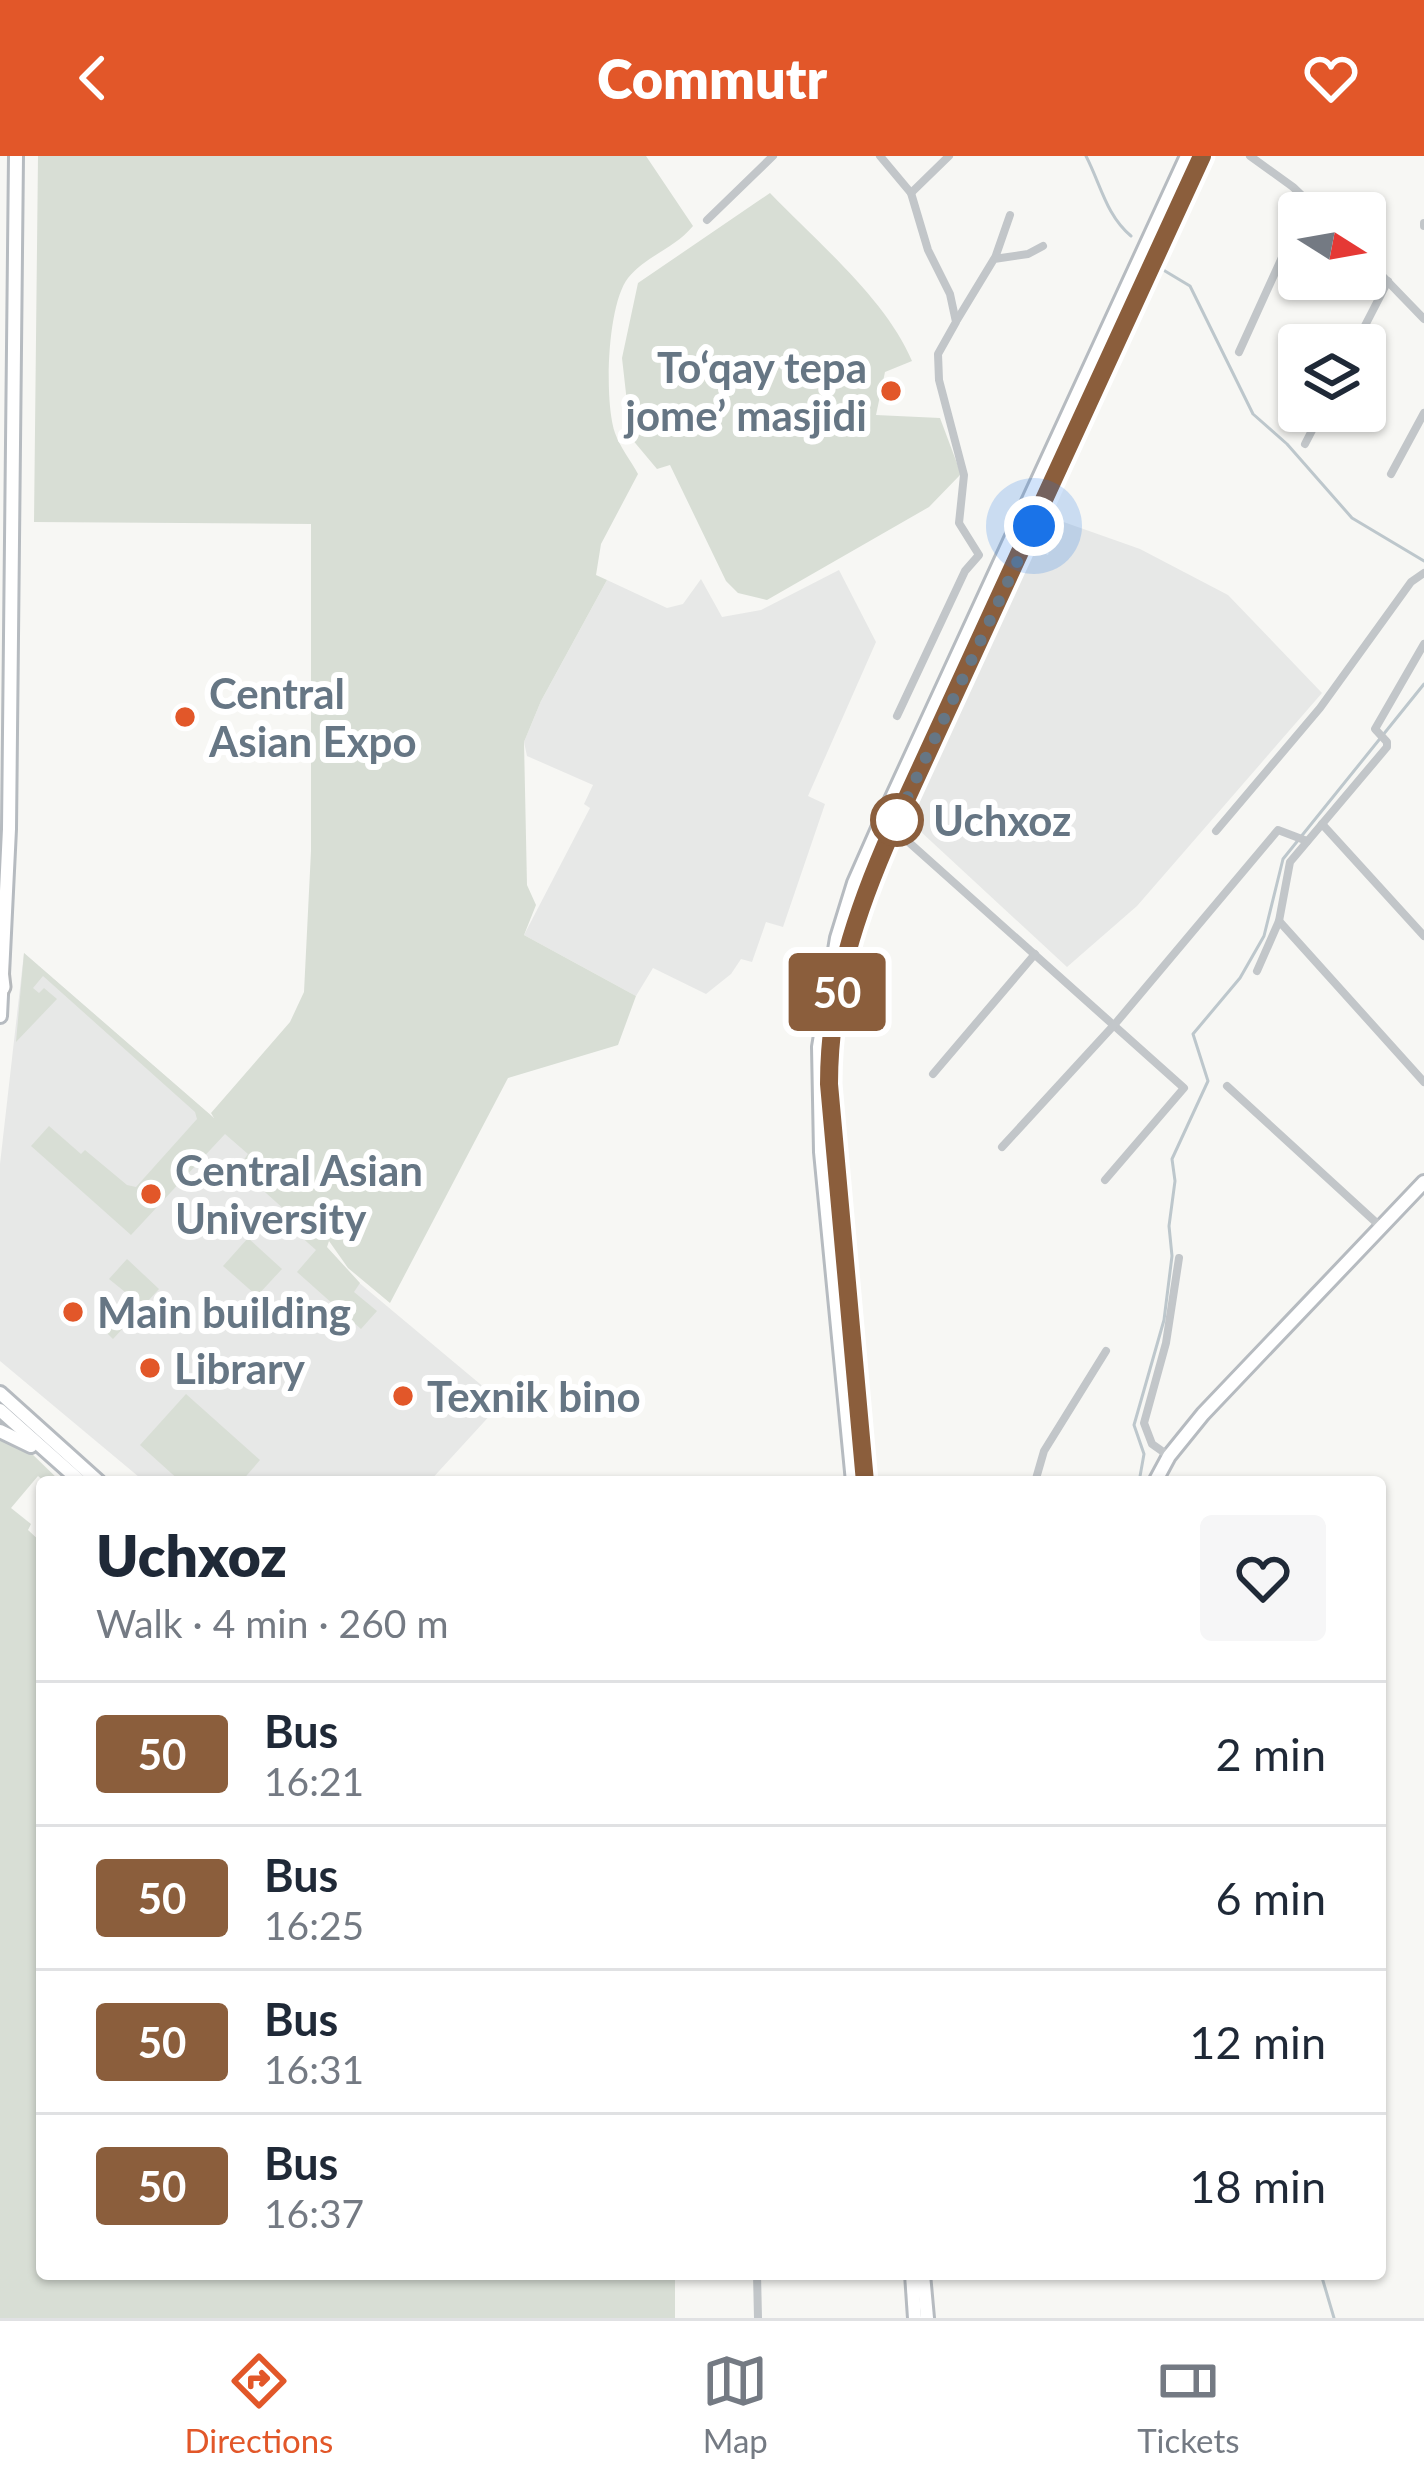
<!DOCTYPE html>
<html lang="en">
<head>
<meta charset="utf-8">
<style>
	body { margin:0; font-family:Lato,sans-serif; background:#f6f6f7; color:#1f2937; height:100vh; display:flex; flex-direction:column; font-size:45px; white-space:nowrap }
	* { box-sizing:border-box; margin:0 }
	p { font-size:39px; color:#747a83 }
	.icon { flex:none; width:66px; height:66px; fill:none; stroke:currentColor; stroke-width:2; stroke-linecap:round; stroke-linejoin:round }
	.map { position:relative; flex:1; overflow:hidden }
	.drawer { position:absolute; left:36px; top:1320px; width:1350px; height:804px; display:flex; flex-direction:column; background:#fff; border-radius:12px; box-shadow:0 3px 9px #0004 }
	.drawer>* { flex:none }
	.badge { padding:0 24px; border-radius:9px; font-size:42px; line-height:78px }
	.needle { width:78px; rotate:101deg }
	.fabs { position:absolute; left:1278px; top:36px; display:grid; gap:24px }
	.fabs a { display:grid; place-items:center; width:108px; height:108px; border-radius:12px; background:#fff; box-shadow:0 3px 9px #0004; font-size:60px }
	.you { position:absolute; width:60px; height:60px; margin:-30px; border:9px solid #fff; border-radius:50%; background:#1a73e8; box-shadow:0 0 0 18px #1a73e833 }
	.map>.badge { position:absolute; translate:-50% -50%; box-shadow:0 0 0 6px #fff }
	.round { display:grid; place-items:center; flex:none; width:126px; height:126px; border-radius:12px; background:#f6f6f7 }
	.headline { display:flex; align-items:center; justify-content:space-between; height:204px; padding:0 60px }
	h1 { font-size:57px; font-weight:800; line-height:90px }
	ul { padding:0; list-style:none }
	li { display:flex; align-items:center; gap:36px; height:144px; padding:0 60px; border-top:3px solid #e0e1e3 }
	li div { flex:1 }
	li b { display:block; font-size:45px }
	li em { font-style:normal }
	li .badge { min-width:132px; font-weight:700; text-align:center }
	header { display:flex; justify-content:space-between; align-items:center; height:156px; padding:0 60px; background:#e25729; color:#fff; font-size:54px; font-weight:800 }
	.tab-bar { display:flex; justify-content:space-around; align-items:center; height:168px; border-top:3px solid #e0e1e3; background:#fff; font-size:33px; color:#747a83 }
	.tab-bar a { display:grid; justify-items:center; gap:6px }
	.tab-bar .on { color:#e25729 }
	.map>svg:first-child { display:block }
	.built { fill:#e7e8e7 }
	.green { fill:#d8ded5 }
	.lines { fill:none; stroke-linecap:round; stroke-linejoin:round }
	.stream { stroke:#bdc7cc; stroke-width:3 }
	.secondary-casing { stroke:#b6bbc0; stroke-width:18 }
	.highway-casing { stroke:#b5b8bb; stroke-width:21 }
	.street { stroke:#c2c6c9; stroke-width:8 }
	.secondary { stroke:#fff; stroke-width:12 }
	.highway { stroke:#fff; stroke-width:15 }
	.line-casing { stroke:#fff; stroke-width:27 }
	.line { stroke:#8b5e3c; stroke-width:18 }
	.walk { stroke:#667684; stroke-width:12; stroke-dasharray:0 21.6 }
	.poi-dot { fill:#e25729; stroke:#fff; stroke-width:4.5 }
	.stop-dot { fill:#fff; stroke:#8b5e3c; stroke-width:6 }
	.labels { text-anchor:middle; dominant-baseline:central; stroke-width:12; stroke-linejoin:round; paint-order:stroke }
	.poi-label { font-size:42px; font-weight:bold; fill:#667684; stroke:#fff; text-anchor:start }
	.stop-label { font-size:42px; font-weight:bold; fill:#667684; stroke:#fff; text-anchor:start }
</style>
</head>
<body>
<header><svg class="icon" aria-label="back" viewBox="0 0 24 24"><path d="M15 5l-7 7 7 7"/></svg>Commutr<svg class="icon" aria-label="heart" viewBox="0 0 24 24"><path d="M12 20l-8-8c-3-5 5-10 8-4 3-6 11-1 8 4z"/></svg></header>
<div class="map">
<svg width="1424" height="2162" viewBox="0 0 1424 2162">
	<rect width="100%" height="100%" fill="#f7f7f4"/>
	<!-- built -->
	<g class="built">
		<polygon points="1058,364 1140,393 1228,439 1322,537 1137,750 1067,811 906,662 1031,391 1048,399"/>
		<polygon points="839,414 876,486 808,640 825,648 783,771 766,766 752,806 741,803 731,818 706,838 653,812 636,840 524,779 590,652 584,648 593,629 527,600 524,586 541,545 607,424 667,452 683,448 701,423 722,461 761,454"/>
		<polygon points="24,797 336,1068 326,1091 345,1115 492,1238 496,1247 494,1255 429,1326 145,1326 0,1205 0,1008"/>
	</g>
	<!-- green -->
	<g class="green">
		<path d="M38,0H646L693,70C674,93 647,99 628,122C607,149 604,245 615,277C620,291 631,305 638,318L601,388L596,419L607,424L541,545L524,586L527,729L536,749L524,779L636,840L618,889L508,922L390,1147L348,1112L329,1085L327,1091L360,1127L354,1136L377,1155L361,1173L297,1116L316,1094L299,1079L305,1072L238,1012L248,998L225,978L131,1079L31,990L49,970L81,998L85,994L127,1029L136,1031L197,963L195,956L43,820L33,832L39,837L44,832L57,843L16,886L24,797L214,962L211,957L290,866L304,836L311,695V368L34,366Z"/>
		<path d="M770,37C817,86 886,143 912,205L885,216L876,259L940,262L961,318L929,351L767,444L738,437L726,425L670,309L657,313L631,282L622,202L638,127Z"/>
		<polygon points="248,1082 282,1113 257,1140 223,1110"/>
		<polygon points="127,1103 159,1133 113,1183 106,1176 135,1144 109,1123"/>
		<polygon points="186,1238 260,1304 241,1326 181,1326 140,1289"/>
		<polygon points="0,1278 28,1294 61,1326 45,1326 38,1320 11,1352 31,1368 28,1374 42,1387 42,2118 675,2118 675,2162 0,2162"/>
	</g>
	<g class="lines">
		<!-- stream -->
		<g class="stream">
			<path d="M1086,0C1101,29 1106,59 1131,80"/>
			<polyline points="1160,112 1190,130 1253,258 1287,288 1352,362 1424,405"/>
			<polyline points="1139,1326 1144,1298 1134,1269 1164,1164 1172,1100 1169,1070 1175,1025 1172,1003 1208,925 1193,878 1240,822 1264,780 1283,703 1424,528"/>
			<polyline points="1321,2118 1334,2162"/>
		</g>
		<!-- secondary casing -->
		<g class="secondary-casing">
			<g id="secondary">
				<polyline points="0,860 9,673 16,0"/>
				<polyline points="0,1237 99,1326"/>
				<polyline points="0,1254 81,1326"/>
				<polyline points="0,1275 31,1290"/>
				<polyline points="853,1326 821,996 819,891 837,782 854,727 884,659 1187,0"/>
				<path d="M865,1326L829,945C827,864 843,785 875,711L1202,0"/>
				<polyline points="1155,1326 1169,1300 1203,1258 1424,1026"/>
				<polyline points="912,2118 915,2162"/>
				<polyline points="923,2118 927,2162"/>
			</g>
		</g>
		<!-- highway casing -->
		<g class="highway-casing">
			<polyline id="highway" points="0,814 2,831"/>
		</g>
		<!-- street -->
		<g class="street">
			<polyline points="880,0 911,37 928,94 950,138 956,166 938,198 939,224 964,319 959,367 979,399 965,415 897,560"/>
			<polyline points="1250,0 1293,31 1320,57"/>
			<polyline points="911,37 949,0"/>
			<polyline points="707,64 773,0"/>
			<polyline points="1424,67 1424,70"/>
			<polyline points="995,102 1010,59"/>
			<polyline points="1365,102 1424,163"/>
			<polyline points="957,164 994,103 1028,98 1043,90"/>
			<polyline points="1355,189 1388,125"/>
			<polyline points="1239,196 1299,64"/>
			<polyline points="1305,288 1322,255"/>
			<polyline points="1391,318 1424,257"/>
			<polyline points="1322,668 1424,780"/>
			<polyline points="894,673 1184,932 1105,1024"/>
			<polyline points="1216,675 1320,552 1411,426 1424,417"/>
			<polyline points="1279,765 1424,926"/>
			<polyline points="1257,815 1279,765 1290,706 1387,591 1387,586 1375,573 1424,488"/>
			<polyline points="933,918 1035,798"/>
			<polyline points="1227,930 1381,1071"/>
			<polyline points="1002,991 1115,868 1278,674 1307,685"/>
			<polyline points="1169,1300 1152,1288 1144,1267 1166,1187 1179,1102"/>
			<polyline points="1035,1326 1044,1295 1106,1195"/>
			<polyline points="757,2118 758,2162"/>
		</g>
		<!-- secondary -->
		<use href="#secondary" class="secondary"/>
		<!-- highway -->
		<use href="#highway" class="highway"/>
	</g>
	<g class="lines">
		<!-- line casing -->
		<g class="line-casing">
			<path id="line" d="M865,1326L829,928C829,836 856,755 893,672L1202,0"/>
		</g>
		<!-- line -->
		<use href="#line" class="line"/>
		<!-- walk -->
		<polyline class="walk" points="897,664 893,672 1034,370"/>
	</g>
	<!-- markers -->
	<g class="poi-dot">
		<circle cx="891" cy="235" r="12"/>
		<circle cx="185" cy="561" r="12"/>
		<circle cx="151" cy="1038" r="12"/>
		<circle cx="73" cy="1156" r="12"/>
		<circle cx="150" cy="1212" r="12"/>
		<circle cx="403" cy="1240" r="12"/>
	</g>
	<circle class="stop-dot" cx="897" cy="664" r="24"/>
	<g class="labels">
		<!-- poi labels -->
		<g class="poi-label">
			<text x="867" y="211" text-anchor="end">To‘qay tepa<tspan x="867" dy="48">jome’ masjidi</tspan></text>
			<text x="209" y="537">Central<tspan x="209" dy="48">Asian Expo</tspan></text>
			<text x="175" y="1014">Central Asian<tspan x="175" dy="48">University</tspan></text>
			<text x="97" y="1156">Main building</text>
			<text x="174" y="1212">Library</text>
			<text x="427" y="1240">Texnik bino</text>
		</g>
		<!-- stop labels -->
		<g class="stop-label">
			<text x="933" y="664">Uchxoz</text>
		</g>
	</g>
</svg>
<div class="fabs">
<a><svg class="needle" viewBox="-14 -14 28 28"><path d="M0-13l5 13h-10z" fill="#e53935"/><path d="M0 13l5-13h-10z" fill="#747a83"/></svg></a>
<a><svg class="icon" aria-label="layers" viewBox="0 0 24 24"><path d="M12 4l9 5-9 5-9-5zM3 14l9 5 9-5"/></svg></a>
</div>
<div class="you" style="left:1034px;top:370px"></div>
<b class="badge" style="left:837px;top:836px;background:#8b5e3c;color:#fff">50</b>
<section class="drawer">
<div class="headline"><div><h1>Uchxoz</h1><p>Walk · 4 min · 260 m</p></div><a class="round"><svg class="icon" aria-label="heart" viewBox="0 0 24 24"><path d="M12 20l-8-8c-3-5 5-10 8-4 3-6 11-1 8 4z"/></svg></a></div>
<ul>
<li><span class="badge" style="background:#8b5e3c;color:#fff">50</span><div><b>Bus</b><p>16:21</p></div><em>2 min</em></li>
<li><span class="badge" style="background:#8b5e3c;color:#fff">50</span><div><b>Bus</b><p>16:25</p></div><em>6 min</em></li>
<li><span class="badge" style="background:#8b5e3c;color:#fff">50</span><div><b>Bus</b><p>16:31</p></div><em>12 min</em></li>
<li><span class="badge" style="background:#8b5e3c;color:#fff">50</span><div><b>Bus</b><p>16:37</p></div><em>18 min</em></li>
</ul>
</section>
</div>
<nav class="tab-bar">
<a class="on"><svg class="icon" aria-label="directions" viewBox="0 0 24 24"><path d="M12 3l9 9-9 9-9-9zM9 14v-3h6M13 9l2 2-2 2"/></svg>Directions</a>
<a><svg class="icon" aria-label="map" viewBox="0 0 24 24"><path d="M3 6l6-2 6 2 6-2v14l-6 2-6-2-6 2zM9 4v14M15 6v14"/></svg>Map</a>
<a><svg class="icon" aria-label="tickets" viewBox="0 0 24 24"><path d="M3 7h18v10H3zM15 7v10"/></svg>Tickets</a>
</nav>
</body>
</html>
